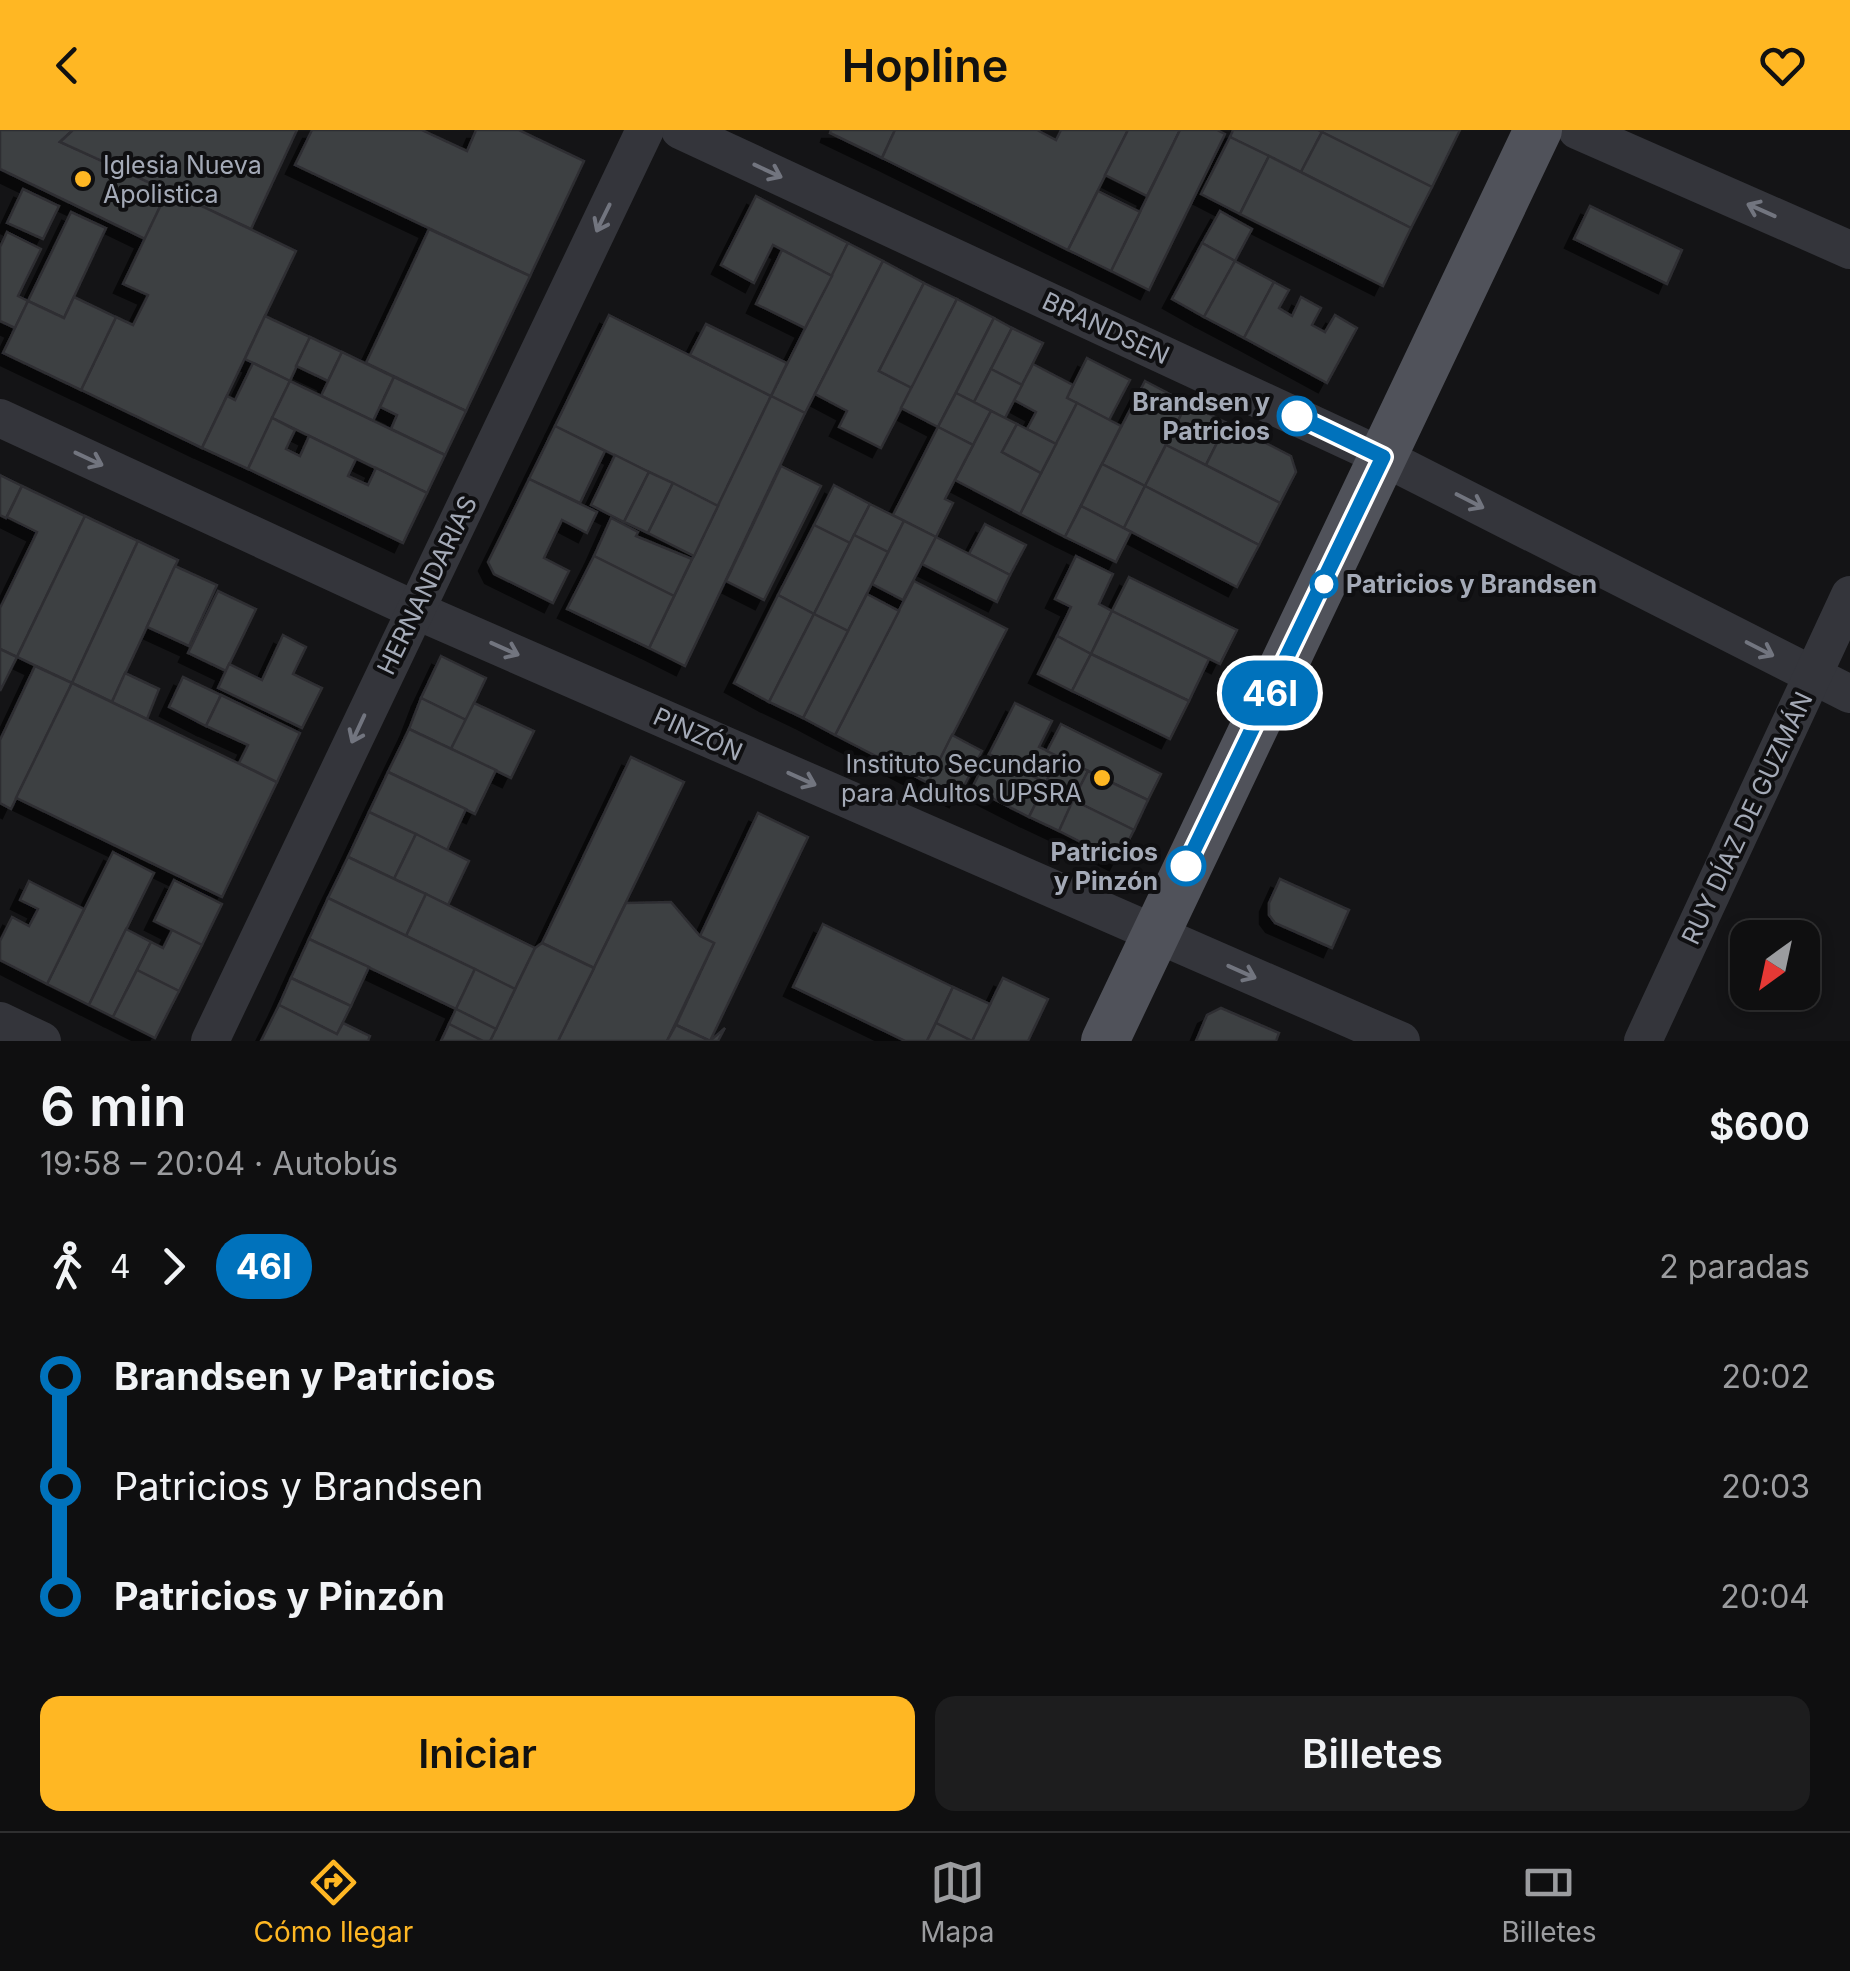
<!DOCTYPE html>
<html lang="es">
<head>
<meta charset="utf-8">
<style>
	body { margin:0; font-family:Inter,sans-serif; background:#1d1d1e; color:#f1f3f6; height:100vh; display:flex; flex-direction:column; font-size:38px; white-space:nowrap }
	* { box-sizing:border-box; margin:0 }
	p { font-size:32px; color:#9b9c9f }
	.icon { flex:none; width:55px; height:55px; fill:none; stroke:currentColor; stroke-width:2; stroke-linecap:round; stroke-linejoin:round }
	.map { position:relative; height:911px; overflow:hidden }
	.details { display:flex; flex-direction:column; background:#0f0f10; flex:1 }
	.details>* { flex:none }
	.badge { padding:0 20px; border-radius:32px; font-size:35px; line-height:65px }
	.needle { width:65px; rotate:213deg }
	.controls { position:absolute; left:1730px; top:790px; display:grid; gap:20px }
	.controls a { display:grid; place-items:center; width:90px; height:90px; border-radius:20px; background:#0f0f10; box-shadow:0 5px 15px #0003,0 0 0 2px #2f2f30; font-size:50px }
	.map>.badge { position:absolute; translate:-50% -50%; box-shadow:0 0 0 5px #fff }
	.legs { display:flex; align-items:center; gap:15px; height:110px; padding:0 40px; font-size:32px }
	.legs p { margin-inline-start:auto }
	.overview { display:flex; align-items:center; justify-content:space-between; height:170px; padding:0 40px }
	h1 { font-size:55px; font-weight:600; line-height:75px }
	.button { display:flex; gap:20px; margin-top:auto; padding:20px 40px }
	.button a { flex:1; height:115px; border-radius:20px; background:#ffb723; color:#111; font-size:40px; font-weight:600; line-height:115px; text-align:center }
	.button a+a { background:#1d1d1e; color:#f1f3f6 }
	ul { padding:0 40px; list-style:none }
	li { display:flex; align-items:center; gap:35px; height:110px; font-size:38px }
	li i { display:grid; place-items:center; width:15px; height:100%; margin:0 12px; background:currentColor }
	li i::after { content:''; width:25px; height:25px; margin:-12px; border:8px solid; border-radius:50%; background:#0f0f10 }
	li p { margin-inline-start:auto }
	li:first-child i { background:linear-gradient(#0000 50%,currentColor 0) }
	li:last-child i { background:linear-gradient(currentColor 50%,#0000 0) }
	header { display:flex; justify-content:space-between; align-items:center; height:130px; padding:0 40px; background:#ffb723; color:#111; font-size:45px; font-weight:600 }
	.dock { display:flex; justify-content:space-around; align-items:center; height:140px; border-top:2px solid #2f2f30; background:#0f0f10; font-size:28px; color:#9b9c9f }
	.dock a { display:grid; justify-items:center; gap:5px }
	.dock .current { color:#ffb723 }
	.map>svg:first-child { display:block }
	.building { fill:#3e3f43; stroke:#2e2e32; stroke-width:2.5; filter:url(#shadow) }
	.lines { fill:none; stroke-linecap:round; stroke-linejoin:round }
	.minor { stroke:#34353b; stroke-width:38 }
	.major { stroke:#50525a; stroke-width:48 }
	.oneway { stroke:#72757f }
	.line-1-casing { stroke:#fff; stroke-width:22 }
	.line-1 { stroke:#0072bc; stroke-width:15 }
	.poi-dot { fill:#ffb723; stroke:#0f0f11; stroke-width:4 }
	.stop-1-dot { fill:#fff; stroke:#0072bc; stroke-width:5 }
	.labels { text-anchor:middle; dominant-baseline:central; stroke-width:8; stroke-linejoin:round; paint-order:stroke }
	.poi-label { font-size:25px; fill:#a4aab7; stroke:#0f0f11; text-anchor:start }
	.street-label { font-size:25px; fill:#a4aab7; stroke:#0f0f11 }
	.stop-label { font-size:25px; font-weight:bold; fill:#a4aab7; stroke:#0f0f11; text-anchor:end }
</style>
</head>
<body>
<header><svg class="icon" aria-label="back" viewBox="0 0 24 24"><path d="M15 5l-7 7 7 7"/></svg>Hopline<svg class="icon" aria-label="heart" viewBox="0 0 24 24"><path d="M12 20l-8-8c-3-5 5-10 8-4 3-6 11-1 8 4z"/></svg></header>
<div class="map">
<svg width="1850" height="911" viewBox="0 0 1850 911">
	<defs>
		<filter id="shadow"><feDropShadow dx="-9" dy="9" stdDeviation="0" flood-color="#0009"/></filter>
	</defs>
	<rect width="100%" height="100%" fill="#141416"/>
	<!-- building -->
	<g class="building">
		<polygon points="0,0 73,0 60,12 168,60 145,109 0,39"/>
		<polygon points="73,0 297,0 251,99 60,12"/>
		<polygon points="312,0 422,0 467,21 476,0 519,0 584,31 530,146 295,35"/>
		<polygon points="831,0 895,0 882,28 830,3"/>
		<polygon points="895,0 1037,0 1056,10 1061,0 1128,0 1068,120 882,28"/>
		<polygon points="1128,0 1180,0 1147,66 1105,45"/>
		<polygon points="1180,0 1217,0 1225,4 1149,160 1111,141"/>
		<polygon points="1233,0 1318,0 1322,2 1301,42 1230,7"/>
		<polygon points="1318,0 1460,0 1432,57"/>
		<polygon points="1322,2 1432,57 1411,98 1301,42"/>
		<polygon points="1230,7 1269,26 1240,84 1201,64"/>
		<polygon points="1269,26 1411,98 1383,156 1240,84"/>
		<polygon points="23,59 59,76 43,109 7,93"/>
		<polygon points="168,60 296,121 202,318 81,260 116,187 133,195 148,165 123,154"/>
		<polygon points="1098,61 1140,82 1111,141 1068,120"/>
		<polygon points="756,66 848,113 832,146 773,115 754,153 721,135"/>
		<polygon points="1590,76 1682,120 1667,154 1574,109"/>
		<polygon points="1220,81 1252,99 1235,131 1202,113"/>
		<polygon points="71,82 106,98 64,188 28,171"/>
		<polygon points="429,99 530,146 466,281 366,233"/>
		<polygon points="7,102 41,119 18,166 28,171 15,198 0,191 0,117"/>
		<polygon points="848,113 883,131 805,283 771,266"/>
		<polygon points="1202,113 1235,131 1204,187 1172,169"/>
		<polygon points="782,120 832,146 805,198 756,174"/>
		<polygon points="883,131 924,153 879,241 912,258 881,318 839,297 847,281 815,264"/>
		<polygon points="1235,131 1274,152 1244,208 1204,187"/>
		<polygon points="1274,152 1289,160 1279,178 1292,186 1301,167 1321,178 1312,195 1325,202 1335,185 1357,198 1327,253 1244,208"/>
		<polygon points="924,153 957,169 912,258 879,241"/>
		<polygon points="74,167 116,187 81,260 3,223 28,171 64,188"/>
		<polygon points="957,169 994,188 938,297 901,278"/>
		<polygon points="609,185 771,266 718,376 555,296"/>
		<polygon points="265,186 310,207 290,251 245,229"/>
		<polygon points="994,188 1012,198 974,272 956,263"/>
		<polygon points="706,194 787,233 771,266 690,225"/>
		<polygon points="1012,198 1043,213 1022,255 991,239"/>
		<polygon points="310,207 342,222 328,251 296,236"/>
		<polygon points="342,222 394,247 373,291 321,266"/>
		<polygon points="1087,228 1130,250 1109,290 1067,268"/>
		<polygon points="253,233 290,251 248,339 202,318 227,266 235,270"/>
		<polygon points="1033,234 1073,255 1067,268 1077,273 1056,314 1027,299 1036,282 1014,270"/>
		<polygon points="991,239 1022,255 1005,288 974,272"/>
		<polygon points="394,247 466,281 445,325 391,299 397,285 380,277"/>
		<polygon points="290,251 445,325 427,363 272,288"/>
		<polygon points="1145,251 1187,273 1145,356 1102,334"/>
		<polygon points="956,263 991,281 973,315 938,297"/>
		<polygon points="771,266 805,283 685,536 649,518"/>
		<polygon points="1077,273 1121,296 1065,407 1020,384"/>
		<polygon points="1187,273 1227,293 1206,335 1166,315"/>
		<polygon points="991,281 1017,294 1002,322 1041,343 1020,384 955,350"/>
		<polygon points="272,288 295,300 286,319 300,326 309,306 356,329 348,346 368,355 376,338 427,363 403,413 248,339"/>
		<polygon points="1227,293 1291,326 1296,342 1280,373 1206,335"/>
		<polygon points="1017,294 1056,314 1041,343 1002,322"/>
		<polygon points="555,296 605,321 580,373 529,349"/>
		<polygon points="938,297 973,315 945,369 953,373 936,407 893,385"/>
		<polygon points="1166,315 1280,373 1259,415 1145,356"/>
		<polygon points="615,325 649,342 624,392 591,375"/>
		<polygon points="1102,334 1145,356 1124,398 1081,376"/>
		<polygon points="781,336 821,356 764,470 726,451"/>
		<polygon points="649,342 673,353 648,403 624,392"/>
		<polygon points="0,345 22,356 6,388 0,385"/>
		<polygon points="529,349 597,382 587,403 562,390 544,428 569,441 553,473 494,444 488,432"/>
		<polygon points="673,353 718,376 694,426 648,403"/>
		<polygon points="834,355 870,374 850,413 814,395"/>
		<polygon points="22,356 85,386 17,527 0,519 0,478 37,402 7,387"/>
		<polygon points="1145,356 1259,415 1237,457 1124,398"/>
		<polygon points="870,374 904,391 888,422 854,405"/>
		<polygon points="1081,376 1131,402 1116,432 1065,407"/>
		<polygon points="85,386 138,411 72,553 17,527"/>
		<polygon points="611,388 638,402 636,406 692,429 674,466 594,426"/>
		<polygon points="904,391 936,407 903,470 872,454"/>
		<polygon points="985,394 1026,415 1010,445 969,424"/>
		<polygon points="814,395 850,413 814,484 778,465"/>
		<polygon points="854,405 888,422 848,501 814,484"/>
		<polygon points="936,407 1010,445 997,472 922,434"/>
		<polygon points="138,411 178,430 112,572 72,553"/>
		<polygon points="594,426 674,466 649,518 567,479"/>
		<polygon points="1076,426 1113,444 1099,474 1112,481 1091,524 1057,506 1071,477 1055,469"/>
		<polygon points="175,436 217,455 189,516 147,497"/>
		<polygon points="1129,447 1237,500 1220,534 1112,481"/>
		<polygon points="914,451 1007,499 928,653 835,605"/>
		<polygon points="218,461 256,479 226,541 188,523"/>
		<polygon points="867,464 899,481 835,605 803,588"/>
		<polygon points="778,465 814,484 769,572 734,553"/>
		<polygon points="1112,481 1209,529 1189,571 1091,524"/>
		<polygon points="814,484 848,501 803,588 769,572"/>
		<polygon points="283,505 306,517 293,544 322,558 302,598 218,558 229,534 262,550"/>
		<polygon points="1057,506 1091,524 1072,561 1038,544"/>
		<polygon points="0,519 17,527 0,561"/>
		<polygon points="1091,524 1189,571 1170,609 1072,561"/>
		<polygon points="441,526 486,548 466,590 421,568"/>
		<polygon points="35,536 72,553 11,679 0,673 0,610"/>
		<polygon points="125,543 159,559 147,589 112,572"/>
		<polygon points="183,547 221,565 206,596 169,577"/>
		<polygon points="72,553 277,652 222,767 16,668"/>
		<polygon points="221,565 300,603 277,652 239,633 248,615 206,596"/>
		<polygon points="421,568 466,590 451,619 409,599"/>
		<polygon points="474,573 534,601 511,648 451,619"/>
		<polygon points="1015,573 1052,591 1039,617 1059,626 1046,653 989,624"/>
		<polygon points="1061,594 1161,644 1148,670 1047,621"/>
		<polygon points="409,599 496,640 475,684 388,642"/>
		<polygon points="952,605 982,621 958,668 928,653"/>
		<polygon points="989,624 1046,653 1029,687 972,658"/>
		<polygon points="1059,626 1088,641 1059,701 1029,687"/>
		<polygon points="631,627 684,652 594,838 542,813"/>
		<polygon points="1088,641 1148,670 1134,700 1073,670"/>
		<polygon points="388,642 466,679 447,720 369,682"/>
		<polygon points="1073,670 1134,700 1118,731 1059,701"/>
		<polygon points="369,682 416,704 394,749 348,727"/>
		<polygon points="758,683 808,707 710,911 676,895 714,813 700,806"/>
		<polygon points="416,704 469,731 448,775 394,749"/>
		<polygon points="113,722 154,743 89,875 47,854"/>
		<polygon points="348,727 426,764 406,806 328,768"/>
		<polygon points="1280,749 1349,780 1332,818 1275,793 1269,785 1269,773"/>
		<polygon points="174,750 222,774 202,815 154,791"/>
		<polygon points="29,751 84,779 47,854 0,830 0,811 12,787 29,796 38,779 20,770"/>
		<polygon points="426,764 535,818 515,859 406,806"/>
		<polygon points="328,768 475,839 456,879 309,809"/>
		<polygon points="671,772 700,806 714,813 667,911 558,911 626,773"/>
		<polygon points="823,794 953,857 927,911 905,911 793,857"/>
		<polygon points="126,799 151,812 113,887 89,875"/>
		<polygon points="172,800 202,815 179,861 137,840 151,812 163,818"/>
		<polygon points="309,809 369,837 351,876 291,848"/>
		<polygon points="542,813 594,838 558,911 490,911 535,818"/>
		<polygon points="475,839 515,859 496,899 456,879"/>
		<polygon points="137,840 179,861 155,908 113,887"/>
		<polygon points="291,848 351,876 337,904 279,875"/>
		<polygon points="1003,848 1048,869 1028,911 972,911"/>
		<polygon points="953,857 990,874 972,911 936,893"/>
		<polygon points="279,875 337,904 343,893 370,906 368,911 261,911"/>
		<polygon points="1221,878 1279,903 1276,911 1196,911 1207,885"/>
		<polygon points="456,879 496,899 490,911 483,911 449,894"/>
		<polygon points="936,893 972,911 927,911"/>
		<polygon points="449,894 483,911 441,911"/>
		<polygon points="676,895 710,911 725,898 718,911 667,911"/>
	</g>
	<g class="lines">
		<!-- minor -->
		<g class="minor">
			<polyline points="680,0 1383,327 1850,564"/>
			<polyline points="1577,0 1850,120"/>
			<polyline points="0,288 415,480 1401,911"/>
			<polyline points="0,891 42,911"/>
			<polyline points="210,911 645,0"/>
			<polyline points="1643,911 1850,465"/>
		</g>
		<!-- major -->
		<polyline class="major" points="1105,911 1538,0"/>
	</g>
	<!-- one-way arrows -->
	<defs><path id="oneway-shaft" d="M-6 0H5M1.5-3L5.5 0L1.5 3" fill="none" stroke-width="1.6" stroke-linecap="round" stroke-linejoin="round" transform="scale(2.5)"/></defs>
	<g class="oneway">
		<use href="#oneway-shaft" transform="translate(768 41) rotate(25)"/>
		<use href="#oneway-shaft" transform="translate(1761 80) rotate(-156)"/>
		<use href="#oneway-shaft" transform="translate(603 88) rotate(116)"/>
		<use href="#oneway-shaft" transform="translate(89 329) rotate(25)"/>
		<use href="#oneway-shaft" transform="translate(1470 371) rotate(27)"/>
		<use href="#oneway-shaft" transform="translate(505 519) rotate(24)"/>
		<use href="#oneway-shaft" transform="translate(1760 519) rotate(27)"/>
		<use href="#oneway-shaft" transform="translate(358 599) rotate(115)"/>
		<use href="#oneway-shaft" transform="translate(802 649) rotate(24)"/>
		<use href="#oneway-shaft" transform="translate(1242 842) rotate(24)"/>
	</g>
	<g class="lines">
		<!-- line-1 casing -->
		<g class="line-1-casing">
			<polyline id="line-1" points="1186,736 1383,327 1297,286"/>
		</g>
		<!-- line-1 -->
		<use href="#line-1" class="line-1"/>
	</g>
	<!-- markers -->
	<g class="poi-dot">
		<circle cx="83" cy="49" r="10"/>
		<circle cx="1102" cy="648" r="10"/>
	</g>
	<g class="stop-1-dot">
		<circle cx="1297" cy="286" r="18"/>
		<circle cx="1324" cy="454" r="12"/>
		<circle cx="1186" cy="736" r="18"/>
	</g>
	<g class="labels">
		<!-- poi labels -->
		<g class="poi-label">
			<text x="103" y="35">Iglesia Nueva<tspan x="103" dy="29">Apolistica</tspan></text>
			<text x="1082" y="634" text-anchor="end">Instituto Secundario<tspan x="1082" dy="29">para Adultos UPSRA</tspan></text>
		</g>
		<!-- street labels -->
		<g class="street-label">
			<text transform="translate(1106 198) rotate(25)">BRANDSEN</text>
			<text transform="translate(427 455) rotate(-64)">HERNANDARIAS</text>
			<text transform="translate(698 604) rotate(24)">PINZÓN</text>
			<text transform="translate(1747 688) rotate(-65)">RUY DÍAZ DE GUZMÁN</text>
		</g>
		<!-- stop labels -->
		<g class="stop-label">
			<text x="1270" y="272">Brandsen y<tspan x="1270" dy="29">Patricios</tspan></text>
			<text x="1346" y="454" text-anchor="start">Patricios y Brandsen</text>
			<text x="1158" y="722">Patricios<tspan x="1158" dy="29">y Pinzón</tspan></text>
		</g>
	</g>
</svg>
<div class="controls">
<a><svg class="needle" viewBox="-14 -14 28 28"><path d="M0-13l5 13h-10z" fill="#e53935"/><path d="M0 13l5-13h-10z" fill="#9b9c9f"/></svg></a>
</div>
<b class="badge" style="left:1270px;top:563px;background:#0072bc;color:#fff">46I</b>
</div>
<section class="details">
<div class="overview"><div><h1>6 min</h1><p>19:58 – 20:04 · Autobús</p></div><b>$600</b></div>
<div class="legs"><svg class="icon" aria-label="walk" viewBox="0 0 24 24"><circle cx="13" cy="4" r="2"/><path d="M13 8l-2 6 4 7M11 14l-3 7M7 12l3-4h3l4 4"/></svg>4<svg class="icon" aria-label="forward" viewBox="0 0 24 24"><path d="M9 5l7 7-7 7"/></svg><b class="badge" style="background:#0072bc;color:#fff">46I</b><p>2 paradas</p></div>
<ul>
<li><i style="color:#0072bc"></i><b>Brandsen y Patricios</b><p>20:02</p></li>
<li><i style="color:#0072bc"></i><span>Patricios y Brandsen</span><p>20:03</p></li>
<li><i style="color:#0072bc"></i><b>Patricios y Pinzón</b><p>20:04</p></li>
</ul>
<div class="button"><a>Iniciar</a><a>Billetes</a></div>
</section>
<nav class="dock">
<a class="current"><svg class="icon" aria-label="directions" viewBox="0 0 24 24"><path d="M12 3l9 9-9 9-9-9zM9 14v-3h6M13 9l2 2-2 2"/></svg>Cómo llegar</a>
<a><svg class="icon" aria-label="map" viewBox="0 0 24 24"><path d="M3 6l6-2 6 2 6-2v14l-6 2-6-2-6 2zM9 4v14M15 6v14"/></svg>Mapa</a>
<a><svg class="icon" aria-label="tickets" viewBox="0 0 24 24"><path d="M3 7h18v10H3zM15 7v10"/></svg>Billetes</a>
</nav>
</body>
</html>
